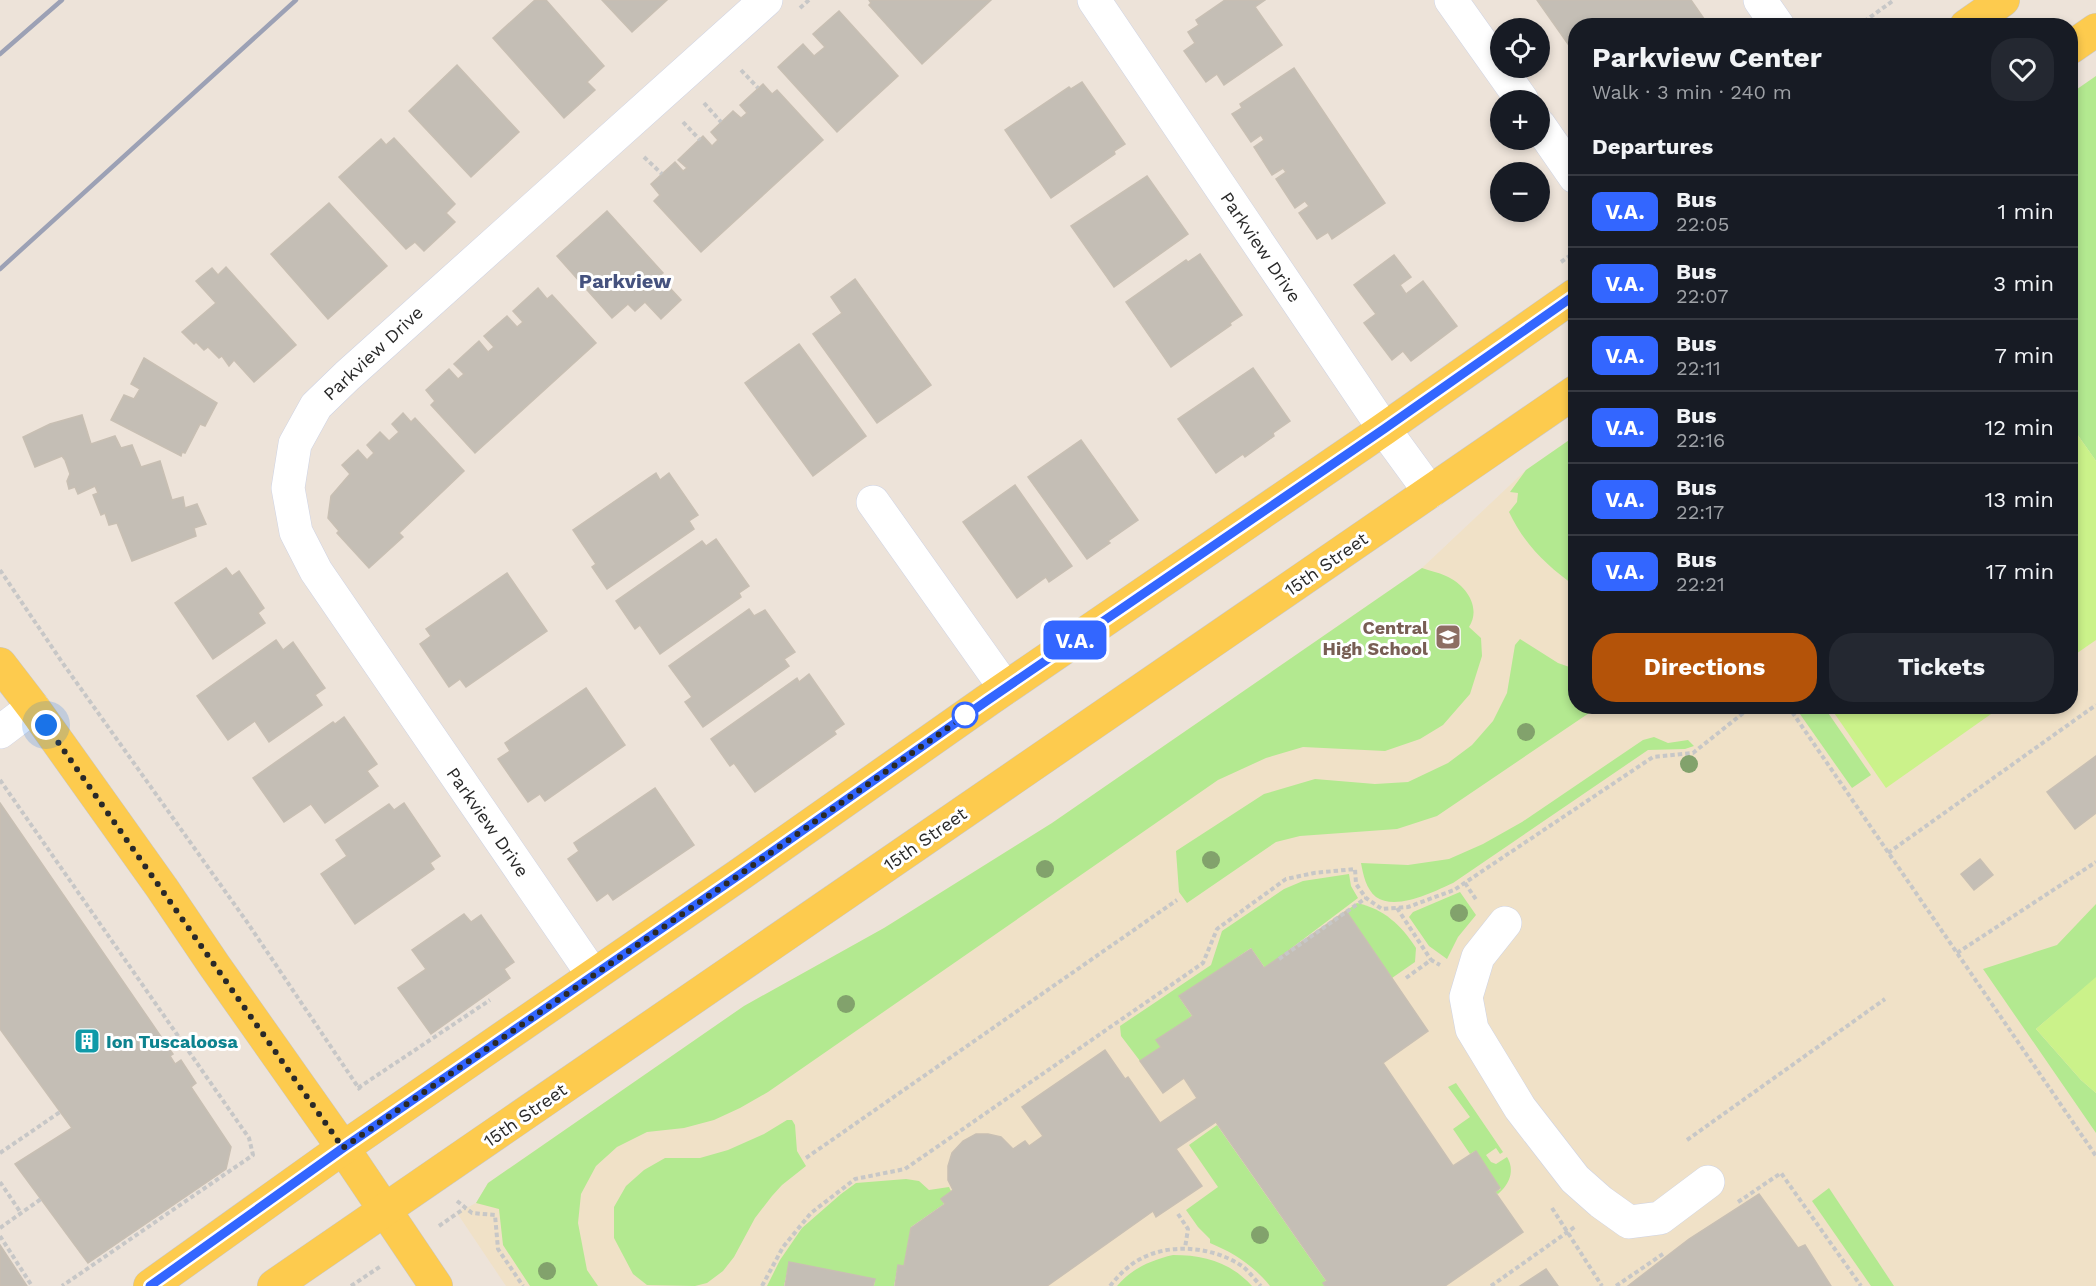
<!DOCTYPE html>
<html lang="en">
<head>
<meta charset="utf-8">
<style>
	body { margin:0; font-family:"Work Sans",sans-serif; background:#242831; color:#f1f3f6; height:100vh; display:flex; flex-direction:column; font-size:22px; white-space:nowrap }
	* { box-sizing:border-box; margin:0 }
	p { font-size:20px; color:#9ea1a6 }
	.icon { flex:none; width:33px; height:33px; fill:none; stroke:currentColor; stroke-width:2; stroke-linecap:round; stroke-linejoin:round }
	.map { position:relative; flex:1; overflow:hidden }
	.details { position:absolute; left:1568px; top:18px; width:510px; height:696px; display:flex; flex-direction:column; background:#171b24; border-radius:24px; box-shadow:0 3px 9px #0003 }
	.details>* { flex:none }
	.badge { padding:0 12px; border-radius:9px; font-size:21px; line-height:39px }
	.fabs { position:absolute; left:1490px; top:18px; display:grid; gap:12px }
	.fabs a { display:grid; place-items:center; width:60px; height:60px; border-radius:50%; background:#171b24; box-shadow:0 3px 9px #0003; font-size:30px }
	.you { position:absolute; width:30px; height:30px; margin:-15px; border:4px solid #fff; border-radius:50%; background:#1a73e8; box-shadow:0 0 0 9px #1a73e833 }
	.map>.badge { position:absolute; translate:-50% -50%; box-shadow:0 0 0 3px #fff }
	h2 { padding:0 24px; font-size:22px; line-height:54px }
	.round { display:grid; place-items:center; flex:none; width:63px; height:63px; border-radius:24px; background:#242831 }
	.summary { display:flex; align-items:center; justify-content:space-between; height:102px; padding:0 24px }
	h1 { font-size:28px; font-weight:700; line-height:45px }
	.primary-button { display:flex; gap:12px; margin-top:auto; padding:12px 24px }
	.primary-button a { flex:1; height:69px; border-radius:24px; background:#b45309; color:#fff; font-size:24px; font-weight:700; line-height:69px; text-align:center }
	.primary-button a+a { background:#242831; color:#f1f3f6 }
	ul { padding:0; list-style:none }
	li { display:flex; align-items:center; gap:18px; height:72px; padding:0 24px; border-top:2px solid #363941 }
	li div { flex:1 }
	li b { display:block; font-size:22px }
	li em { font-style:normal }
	li .badge { min-width:66px; font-weight:700; text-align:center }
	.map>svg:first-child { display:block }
	.education { fill:#f0e1c7 }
	.green { fill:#b3e990 }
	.pitch { fill:#cbf28a }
	.building { fill:#c4beb5; stroke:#c8bfb3; stroke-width:1.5 }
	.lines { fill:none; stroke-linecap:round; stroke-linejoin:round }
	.minor-casing { stroke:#ced3e4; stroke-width:34 }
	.major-casing { stroke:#c7c7c7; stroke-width:34 }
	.path { stroke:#c7c7c7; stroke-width:4; stroke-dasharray:4.5 3; stroke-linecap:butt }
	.minor { stroke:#fff; stroke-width:33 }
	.major { stroke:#fdcb4e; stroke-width:33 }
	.rail { stroke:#9ca1b5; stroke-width:4.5 }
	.tree { fill:#82a26c }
	.line-casing { stroke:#fff; stroke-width:14 }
	.line { stroke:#36f; stroke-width:9 }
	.walk { stroke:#292929; stroke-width:6; stroke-dasharray:0 10.8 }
	.stop-dot { fill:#fff; stroke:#36f; stroke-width:3 }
	.labels { text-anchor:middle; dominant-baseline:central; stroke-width:6; stroke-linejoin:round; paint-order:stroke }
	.street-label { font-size:18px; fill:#292929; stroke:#fff }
	.education-label { font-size:18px; font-weight:bold; fill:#785e54; stroke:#fff; text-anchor:end }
	.culture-label { font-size:18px; font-weight:bold; fill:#0d838f; stroke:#fff; text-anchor:start }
	.neighbourhood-label { font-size:20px; font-weight:bold; fill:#45527e; stroke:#fff }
</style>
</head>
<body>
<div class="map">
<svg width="2096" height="1286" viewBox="0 0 2096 1286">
	<rect width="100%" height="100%" fill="#ede3d9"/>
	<!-- education -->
	<polygon class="education" points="2096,76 2096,1286 506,1286 457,1213 476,1203 488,1183 744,1006 884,928 1052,823 1422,568 1526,470 1575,436 1575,706 2070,706 2070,94"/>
	<!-- green -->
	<g class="green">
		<polygon points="2096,76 2096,461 2070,424 2070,94"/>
		<path d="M1575,436V586C1547,566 1524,544 1509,512L1517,502L1518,493L1510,492L1526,470Z"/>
		<path d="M1422,568C1430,571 1438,572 1446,576C1465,584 1482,607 1469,627L1481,638L1482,656L1470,694L1443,725L1420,739L1385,751L1303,747L1266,758L1218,780L768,1092L740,1108L714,1120L684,1128L647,1132L617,1147L596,1166L581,1194L578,1223L587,1270L598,1286H530L503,1245L499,1209L476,1203L488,1183L744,1006L884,928L1052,823Z"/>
		<polygon points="1520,639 1558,663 1575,669 1575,706 1598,707 1437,816 1397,829 1300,836 1276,842 1187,903 1179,892 1176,851 1264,794 1315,779 1375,784 1408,782 1448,763 1472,745 1493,721 1507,693 1515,645"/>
		<polygon points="1795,707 1824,707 1871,775 1852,788"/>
		<path d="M1654,737L1668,743L1688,740L1694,746L1685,749L1648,750L1453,883C1433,892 1396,911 1376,897C1366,889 1363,874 1361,863L1408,865L1449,859L1483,844L1522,822L1643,740Z"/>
		<polygon points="1349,874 1351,886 1358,898 1265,968 1251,948 1179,997 1192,1016 1157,1041 1161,1048 1140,1061 1121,1036 1120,1026 1211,965 1222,931 1284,889 1303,881"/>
		<polygon points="1460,892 1476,915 1458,937 1447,959 1429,946 1409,917 1413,912"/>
		<path d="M1357,903C1384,909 1401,925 1416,948L1415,962L1392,978L1346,911Z"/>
		<polygon points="2096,904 2096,978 2036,1029 2081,1080 2096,1093 2096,1133 1983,969 2057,945"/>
		<path d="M1456,1083L1503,1152L1500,1154L1496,1148L1486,1155L1491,1162L1496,1164L1507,1157C1515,1170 1510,1184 1498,1194L1495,1192L1501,1189L1475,1151L1470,1154L1453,1129L1470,1117L1448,1087Z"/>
		<polygon points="787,1120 792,1120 795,1125 797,1151 806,1166 782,1185 772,1196 755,1218 734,1257 723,1271 707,1283 695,1286 647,1285 633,1274 614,1238 614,1207 626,1186 644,1170 665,1158 700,1158 728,1150 764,1134"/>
		<path d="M1217,1125L1326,1281L1323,1283L1325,1286H1270C1253,1265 1234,1253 1210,1243V1239L1198,1227L1186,1210L1218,1187L1189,1145Z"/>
		<polygon points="906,1179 919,1181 929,1190 949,1187 951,1191 941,1199 944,1204 911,1227 904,1265 898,1265 894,1286 874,1286 875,1279 789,1263 784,1286 767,1286 780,1260 802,1228 841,1194 856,1183"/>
		<polygon points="1829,1188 1894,1286 1871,1286 1812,1201"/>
		<path d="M1173,1255C1204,1255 1230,1262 1252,1286H1117C1131,1269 1151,1260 1173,1255Z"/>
	</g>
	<!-- pitch -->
	<g class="pitch">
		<polygon points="2070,424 2096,461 2096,640 2070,658"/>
		<polygon points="1830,707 2001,707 1886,788"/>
		<polygon points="2096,977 2096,1093 2081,1080 2036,1029"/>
	</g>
	<!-- building -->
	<g class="building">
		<polygon points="535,0 546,0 604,66 587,82 595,90 564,118 493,38"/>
		<polygon points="602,0 667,0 632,32"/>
		<polygon points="869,0 991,0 922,64 869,5 871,3"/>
		<polygon points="1225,0 1265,0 1255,7 1282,45 1224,85 1217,74 1206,82 1184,51 1195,43 1188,32 1199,25 1196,20"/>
		<polygon points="1537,0 1691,0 1709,26 1575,26 1575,54"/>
		<polygon points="839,11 898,76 837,132 778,67 803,44 814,56 825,47 813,34"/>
		<polygon points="457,65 519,132 471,177 409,111"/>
		<polygon points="1294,68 1385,203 1332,239 1328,232 1317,239 1299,213 1309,206 1305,201 1295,208 1276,179 1286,172 1283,168 1272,175 1254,147 1264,140 1261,135 1251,142 1232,114 1242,108 1240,104"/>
		<polygon points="1082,82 1125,144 1114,151 1115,154 1051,198 1005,130 1069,87 1071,89"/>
		<polygon points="763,84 772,94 777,90 823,140 701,252 654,201 660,195 651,184 675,162 683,171 687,168 678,160 703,136 712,146 718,140 711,132 733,111 741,118 747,113 740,105"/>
		<polygon points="394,138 455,204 446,213 455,222 424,251 415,242 406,249 339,177 381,139 386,145"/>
		<polygon points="1147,176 1188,234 1114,287 1071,226"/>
		<polygon points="329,203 387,266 328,319 271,254"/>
		<polygon points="607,211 663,273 659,276 681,300 661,319 645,302 635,311 628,304 612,318 557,256"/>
		<polygon points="1200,254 1242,315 1230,323 1231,325 1171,367 1126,302 1186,260 1188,262"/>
		<polygon points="1394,255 1411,277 1400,285 1406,294 1423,281 1457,326 1411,361 1403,351 1392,360 1364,323 1376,314 1354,285"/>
		<polygon points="226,267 296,345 254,382 234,360 229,366 222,356 219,358 208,347 204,350 196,342 194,344 182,332 216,303 196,281 212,268 218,275"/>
		<polygon points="855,279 931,385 877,423 813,334 842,313 831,297"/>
		<polygon points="538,288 547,299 552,295 596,343 475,453 431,405 435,401 426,390 449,369 458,379 464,374 454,364 479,341 488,352 494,347 484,336 507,316 517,327 523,322 513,311"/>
		<polygon points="799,344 866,436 813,476 745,383"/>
		<polygon points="144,358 217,403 205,426 200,424 185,453 182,452 181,456 111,420 124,395 134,399 140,389 131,384"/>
		<polygon points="1253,368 1290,421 1273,433 1274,436 1245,457 1243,454 1216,473 1178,419"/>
		<polygon points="403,413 411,422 415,418 464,471 399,533 403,537 369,568 337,533 339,531 328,518 331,496 350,474 342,465 358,450 367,460 374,453 367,445 380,432 389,441 399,432 392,424"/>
		<polygon points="82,415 91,444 115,436 121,448 132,445 141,467 160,461 172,500 183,497 185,508 197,504 206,524 194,528 196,536 132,561 117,523 109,525 105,513 101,515 93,495 98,493 95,486 78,494 75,487 69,489 67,481 70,474 65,460 62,456 35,467 23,437 50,424"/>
		<polygon points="1081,440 1138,520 1108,541 1110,543 1087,559 1028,477"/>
		<polygon points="656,473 660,480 669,473 698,515 689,521 694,529 607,589 592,567 596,564 573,530"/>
		<polygon points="1015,485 1072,566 1049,582 1046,577 1017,598 963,522"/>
		<polygon points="716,539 749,586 739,593 741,597 660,654 640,625 635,629 616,601 702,541 706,546"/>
		<polygon points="226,568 232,576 239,571 264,608 258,613 265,623 213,659 175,603"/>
		<polygon points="507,573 547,631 466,687 460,679 449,687 420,644 431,636 426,629"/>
		<polygon points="749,609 754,616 765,610 795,652 784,659 789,666 703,727 685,702 692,697 669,666"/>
		<polygon points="276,640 283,650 293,642 325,688 315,695 322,705 269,742 255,721 228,740 197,696"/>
		<polygon points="809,674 844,724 834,731 836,734 755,792 734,763 730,766 711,739 797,678 799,682"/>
		<polygon points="586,688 625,745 545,801 540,794 528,802 498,759 510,751 505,743"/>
		<polygon points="344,717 377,764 367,771 378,786 325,823 311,804 284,822 253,778 333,722 335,724"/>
		<polygon points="2096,756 2096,813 2075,829 2047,792"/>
		<polygon points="655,788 694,845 613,900 608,893 597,901 568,859 579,851 574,843"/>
		<polygon points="0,803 173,1054 170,1056 175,1064 181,1060 196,1083 191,1087 231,1147 226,1169 88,1263 15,1164 72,1128 0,1029"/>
		<polygon points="404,803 440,856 430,863 434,869 355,924 321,874 347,856 336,840 389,804 394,810"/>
		<polygon points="1980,859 1993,875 1974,890 1961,874"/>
		<polygon points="1346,911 1428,1031 1383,1063 1453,1166 1476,1151 1500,1188 1495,1192 1523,1232 1445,1286 1325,1286 1323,1283 1327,1281 1216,1122 1176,1149 1202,1186 1156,1217 1153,1211 1047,1286 895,1286 898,1265 904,1266 911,1228 945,1204 941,1199 953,1190 948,1180 948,1166 952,1153 963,1141 976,1134 988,1134 1001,1137 1013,1149 1025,1141 1029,1146 1043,1136 1022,1107 1105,1050 1125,1079 1128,1077 1160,1123 1197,1098 1184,1078 1163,1093 1140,1061 1161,1047 1156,1040 1193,1016 1179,996 1251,949 1264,968"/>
		<polygon points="464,914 471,922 481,915 514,962 504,969 510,978 431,1034 398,988 426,969 412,950"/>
		<polygon points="1759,1194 1798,1248 1805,1245 1831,1286 1628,1286 1689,1239"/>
		<polygon points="0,1245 27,1286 0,1286"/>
		<polygon points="789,1262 875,1279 873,1286 785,1286"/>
		<polygon points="1546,1269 1558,1286 1520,1286"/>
	</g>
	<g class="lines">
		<!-- minor casing -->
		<g class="minor-casing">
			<g id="minor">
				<polyline points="1094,0 1384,429 1430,492"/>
				<polyline points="1451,0 1522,100"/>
				<polyline points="1760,0 1778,26"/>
				<polyline points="1539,125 1575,177"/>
				<polyline points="873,502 1005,688"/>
				<polyline points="0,732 33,707"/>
				<polyline points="1505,923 1478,957 1466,997 1472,1029 1520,1108 1575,1179 1601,1202 1629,1222 1660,1218 1708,1182"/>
				<polyline points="593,975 316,571 296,532 288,488 295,444 316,406 347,376 766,0"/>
			</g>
		</g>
		<!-- major casing -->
		<g class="major-casing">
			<g id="major">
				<polyline points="1966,26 2003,0"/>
				<polyline points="2070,48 2096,30"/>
				<polyline points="0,664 33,707 162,888 214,965 343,1148 436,1286"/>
				<polyline points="150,1286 343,1148 742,873 988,700 1384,429 1575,295"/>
				<polyline points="274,1286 1575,392"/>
			</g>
		</g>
		<!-- path -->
		<g class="path">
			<polyline points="800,8 809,0"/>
			<polyline points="1858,26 1894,0"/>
			<polyline points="741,70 758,88"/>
			<polyline points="704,103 721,122"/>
			<polyline points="683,122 700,140"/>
			<polyline points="644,157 662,174"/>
			<polyline points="1561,262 1575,252"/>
			<polyline points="0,570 64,665 247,922 360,1090"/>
			<polyline points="1788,706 2096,1156"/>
			<polyline points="0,780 249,1138 253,1155 62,1286"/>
			<polyline points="1888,853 2096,705"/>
			<polyline points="1465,883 1477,901"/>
			<polyline points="1397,908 1431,960"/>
			<polyline points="1957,953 2096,862"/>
			<polyline points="1279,959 1366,898"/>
			<polyline points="1406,978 1431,960 1440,965"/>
			<polyline points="358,1088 490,1000"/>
			<polyline points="1687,1140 1885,999"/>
			<polyline points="0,1153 60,1112"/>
			<polyline points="806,1158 1177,900"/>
			<polyline points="0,1182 21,1213"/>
			<polyline points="457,1201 472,1213 495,1215 498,1249 523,1286"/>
			<polyline points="1738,1202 1781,1173 1861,1286"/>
			<polyline points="1552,1208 1602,1286"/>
			<polyline points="1178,1214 1188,1229 1185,1248"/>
			<polyline points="439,1226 465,1208"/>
			<polyline points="0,1228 41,1199"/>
			<polyline points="0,1236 32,1286"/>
			<polyline points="351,1286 381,1266"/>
			<polyline points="762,1286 783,1247 811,1213 855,1179 905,1169 1203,963 1217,929 1286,879 1314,873 1355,869 1356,884 1366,898 1382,909 1408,907 1454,890 1653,757 1693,753 1747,710 1755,706"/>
			<path d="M1110,1286C1115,1280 1120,1274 1126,1269C1157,1241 1209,1244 1242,1266C1249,1271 1255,1280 1261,1286"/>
			<polyline points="1491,1286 1576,1226"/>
			<polyline points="1616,1286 1663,1254"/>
		</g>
		<!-- minor -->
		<use href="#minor" class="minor"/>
		<!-- major -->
		<use href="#major" class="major"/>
		<!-- rail -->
		<g class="rail">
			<polyline points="0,54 62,0"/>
			<polyline points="0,269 296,0"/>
		</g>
	</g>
	<!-- trees -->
	<g class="tree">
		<circle cx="1526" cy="732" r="9"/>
		<circle cx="1689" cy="764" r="9"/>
		<circle cx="1211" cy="860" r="9"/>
		<circle cx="1045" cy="869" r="9"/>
		<circle cx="1459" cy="913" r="9"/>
		<circle cx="846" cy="1004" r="9"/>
		<circle cx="1260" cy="1235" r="9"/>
		<circle cx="547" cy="1271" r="9"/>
	</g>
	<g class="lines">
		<!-- line casing -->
		<g class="line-casing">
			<polyline id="line" points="150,1286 343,1148 742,873 988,700 1384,429 1575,295"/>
		</g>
		<!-- line -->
		<use href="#line" class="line"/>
		<!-- walk -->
		<polyline class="walk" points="46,725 343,1148 742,873 969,713 965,715"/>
	</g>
	<!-- icons -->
	<defs>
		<g id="school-square" transform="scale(1.35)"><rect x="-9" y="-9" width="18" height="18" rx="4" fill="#8d6e63" stroke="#fff"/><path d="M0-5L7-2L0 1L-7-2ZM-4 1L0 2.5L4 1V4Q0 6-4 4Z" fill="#fff"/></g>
		<g id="building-square" transform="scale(1.35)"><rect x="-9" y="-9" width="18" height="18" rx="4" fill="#0f9aa8" stroke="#fff"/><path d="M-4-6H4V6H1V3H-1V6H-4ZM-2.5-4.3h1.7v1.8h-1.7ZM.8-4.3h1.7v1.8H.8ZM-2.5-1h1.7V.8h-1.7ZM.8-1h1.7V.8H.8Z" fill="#fff"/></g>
	</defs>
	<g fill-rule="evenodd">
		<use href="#school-square" x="1448" y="637"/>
		<use href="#building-square" x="87" y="1041"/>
	</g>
	<!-- markers -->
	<circle class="stop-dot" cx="965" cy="715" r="12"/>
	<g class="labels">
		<!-- street labels -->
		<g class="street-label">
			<text transform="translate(1261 247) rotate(56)">Parkview Drive</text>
			<text transform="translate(373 353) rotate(-43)">Parkview Drive</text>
			<text transform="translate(1326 564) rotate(-35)">15th Street</text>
			<text transform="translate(488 822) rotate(55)">Parkview Drive</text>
			<text transform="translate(925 839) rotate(-35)">15th Street</text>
			<text transform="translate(525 1115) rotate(-35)">15th Street</text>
		</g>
		<!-- education labels -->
		<g class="education-label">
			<text x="1428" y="627">Central<tspan x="1428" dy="21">High School</tspan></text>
		</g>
		<!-- culture labels -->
		<g class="culture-label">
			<text x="106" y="1041">Ion Tuscaloosa</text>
		</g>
		<!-- neighbourhood labels -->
		<g class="neighbourhood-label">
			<text x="625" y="281">Parkview</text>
		</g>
	</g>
</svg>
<div class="fabs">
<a><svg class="icon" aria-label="locate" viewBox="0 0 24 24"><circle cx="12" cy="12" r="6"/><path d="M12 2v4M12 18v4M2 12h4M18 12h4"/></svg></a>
<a>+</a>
<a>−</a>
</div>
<div class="you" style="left:46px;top:725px"></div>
<b class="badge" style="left:1075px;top:640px;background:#36f;color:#fff">V.A.</b>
<section class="details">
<div class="summary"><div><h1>Parkview Center</h1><p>Walk · 3 min · 240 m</p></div><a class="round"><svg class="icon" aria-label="heart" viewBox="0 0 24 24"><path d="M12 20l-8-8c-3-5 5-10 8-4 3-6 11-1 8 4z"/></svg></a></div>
<h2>Departures</h2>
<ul>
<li><span class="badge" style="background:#36f;color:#fff">V.A.</span><div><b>Bus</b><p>22:05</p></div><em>1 min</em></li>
<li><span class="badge" style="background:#36f;color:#fff">V.A.</span><div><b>Bus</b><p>22:07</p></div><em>3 min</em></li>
<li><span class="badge" style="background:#36f;color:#fff">V.A.</span><div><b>Bus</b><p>22:11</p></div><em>7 min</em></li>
<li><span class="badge" style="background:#36f;color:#fff">V.A.</span><div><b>Bus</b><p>22:16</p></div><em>12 min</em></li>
<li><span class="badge" style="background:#36f;color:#fff">V.A.</span><div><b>Bus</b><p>22:17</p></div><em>13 min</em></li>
<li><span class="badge" style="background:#36f;color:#fff">V.A.</span><div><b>Bus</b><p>22:21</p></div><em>17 min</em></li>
</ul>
<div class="primary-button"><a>Directions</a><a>Tickets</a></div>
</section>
</div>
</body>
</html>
